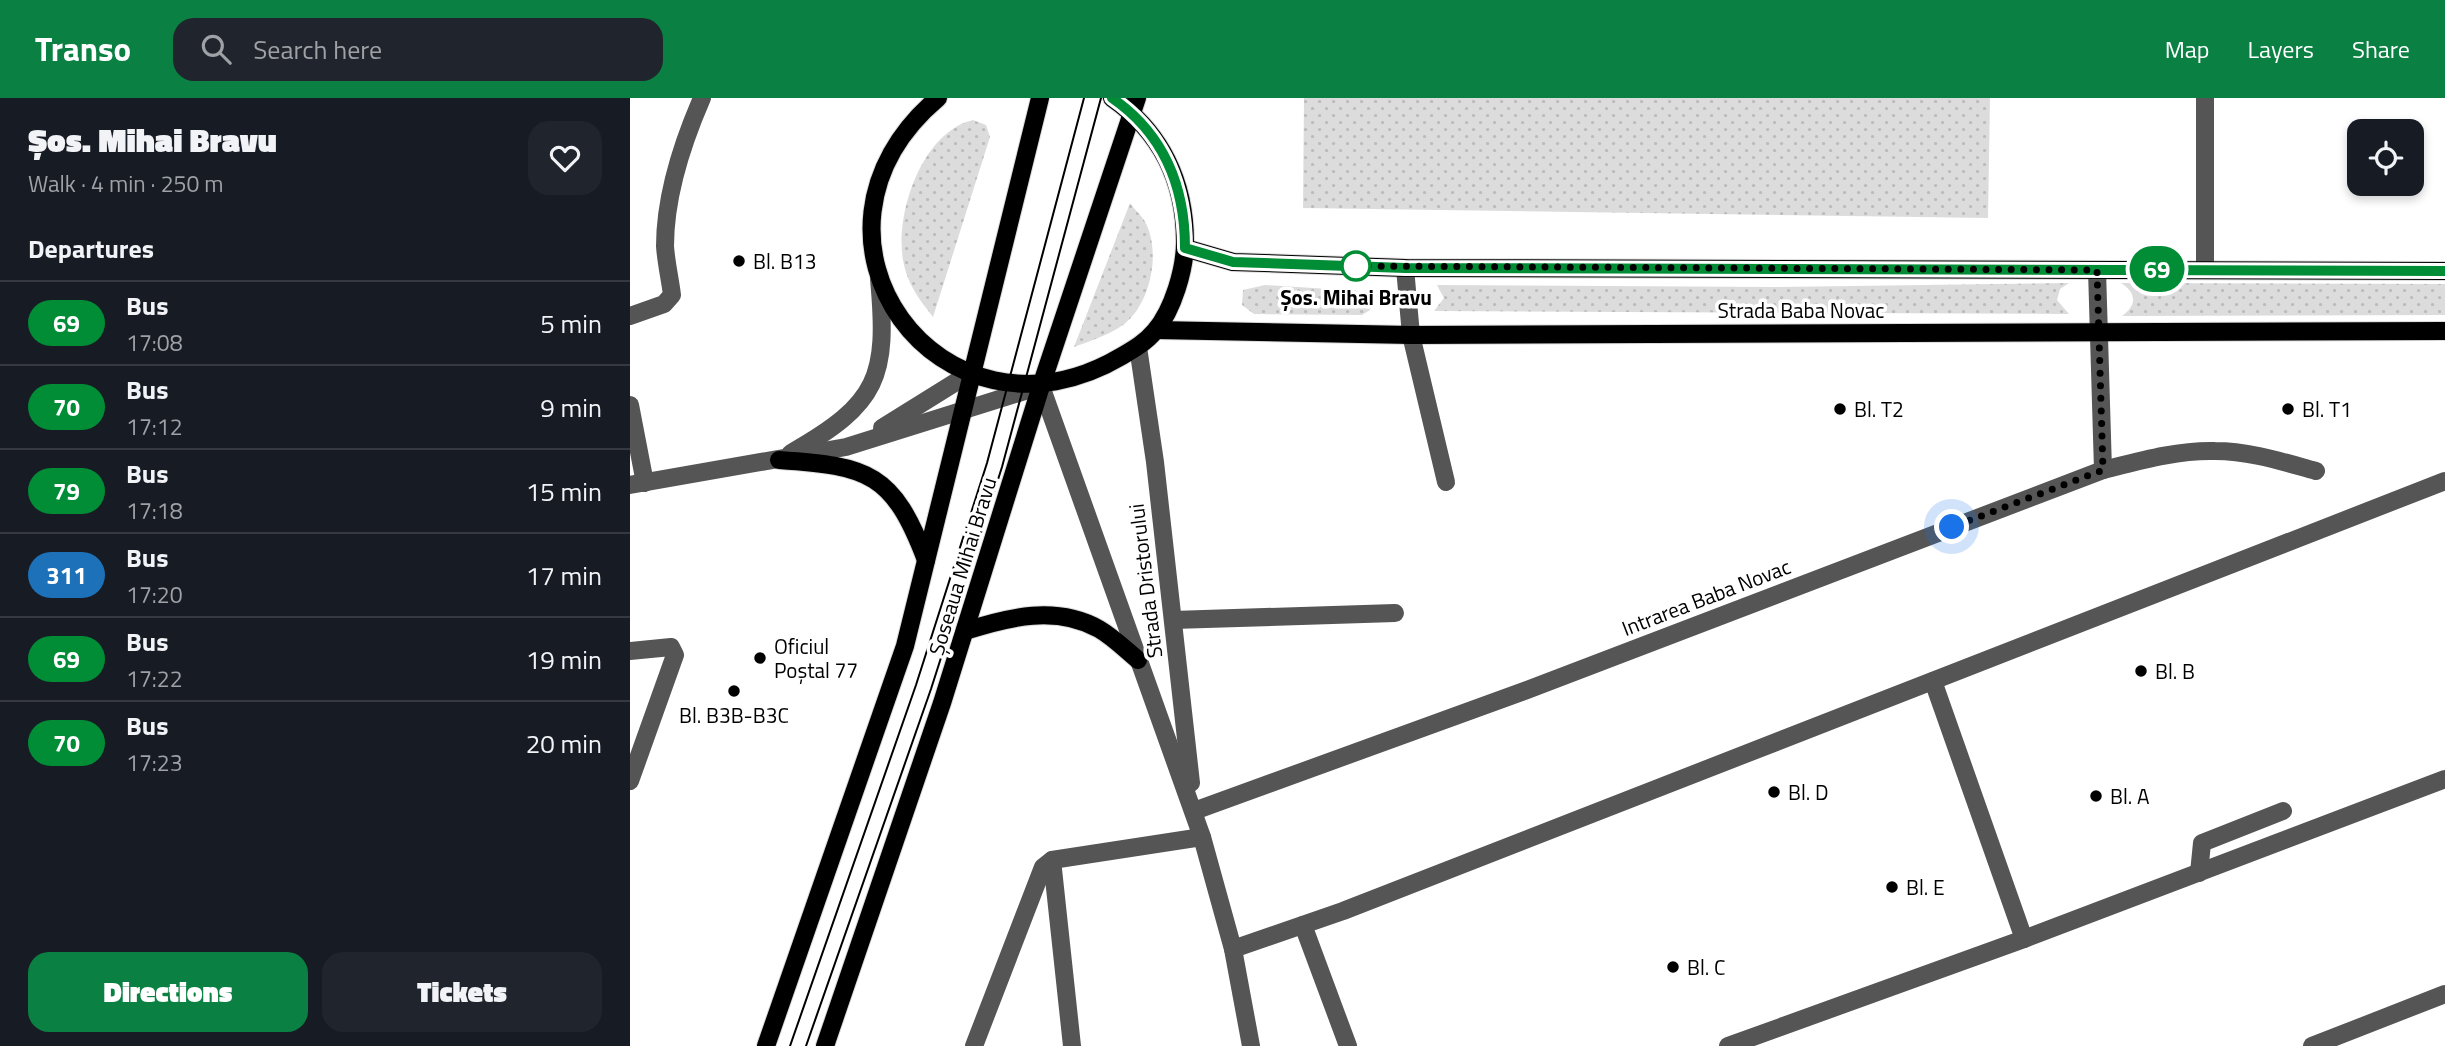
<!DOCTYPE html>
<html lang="en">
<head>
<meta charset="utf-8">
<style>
	body { margin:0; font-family:"Titillium Web",sans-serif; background:#20242c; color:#f1f3f6; height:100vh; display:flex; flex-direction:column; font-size:26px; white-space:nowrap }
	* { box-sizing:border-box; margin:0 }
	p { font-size:23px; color:#9ea1a6 }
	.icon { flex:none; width:38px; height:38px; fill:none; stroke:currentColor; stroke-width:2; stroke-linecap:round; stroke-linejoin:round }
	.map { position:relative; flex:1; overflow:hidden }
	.panel { display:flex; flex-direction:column; background:#171b24; width:630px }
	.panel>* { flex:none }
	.badge { padding:0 14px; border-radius:23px; font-size:24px; line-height:46px }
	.fabs { position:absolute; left:1717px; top:21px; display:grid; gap:14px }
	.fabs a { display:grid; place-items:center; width:77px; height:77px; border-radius:14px; background:#171b24; box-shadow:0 4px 10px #0003; font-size:35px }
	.you { position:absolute; width:35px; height:35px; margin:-18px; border:5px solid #fff; border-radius:50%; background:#1a73e8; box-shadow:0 0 0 10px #1a73e833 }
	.map>.badge { position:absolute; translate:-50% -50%; box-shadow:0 0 0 4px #fff }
	h2 { padding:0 28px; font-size:26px; line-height:63px }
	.round { display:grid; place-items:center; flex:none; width:74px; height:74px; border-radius:21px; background:#20242c }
	.headline { display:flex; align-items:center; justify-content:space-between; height:119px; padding:0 28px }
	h1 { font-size:33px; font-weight:800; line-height:52px }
	.button { display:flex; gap:14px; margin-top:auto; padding:14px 28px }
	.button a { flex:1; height:80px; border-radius:21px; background:#0b8043; color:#fff; font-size:28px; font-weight:800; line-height:80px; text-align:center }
	.button a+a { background:#20242c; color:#f1f3f6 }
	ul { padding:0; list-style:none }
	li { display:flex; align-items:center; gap:21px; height:84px; padding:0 28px; border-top:2px solid #363941 }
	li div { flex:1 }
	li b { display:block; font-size:26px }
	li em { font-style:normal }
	li .badge { min-width:77px; font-weight:700; text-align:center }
	header { display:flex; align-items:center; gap:42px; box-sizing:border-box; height:98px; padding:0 35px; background:#0b8043; color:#fff }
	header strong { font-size:33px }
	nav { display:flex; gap:38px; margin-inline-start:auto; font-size:24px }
	.search { width:490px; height:63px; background:#20242c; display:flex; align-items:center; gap:18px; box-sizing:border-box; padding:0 24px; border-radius:21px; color:#9ea1a6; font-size:26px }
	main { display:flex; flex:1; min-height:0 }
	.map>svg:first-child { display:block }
	.grass { fill:url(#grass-dots) }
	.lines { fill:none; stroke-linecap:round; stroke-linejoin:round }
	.major-casing { stroke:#dbdbdb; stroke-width:20 }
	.minor { stroke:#555; stroke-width:18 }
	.major { stroke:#000; stroke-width:18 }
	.tram { stroke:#000; stroke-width:2 }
	.line-casing { stroke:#fff; stroke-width:16 }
	.line { stroke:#008d36; stroke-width:10 }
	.walk { stroke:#000; stroke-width:7; stroke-dasharray:0 12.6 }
	.poi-dot { fill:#000; stroke:#fff; stroke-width:2.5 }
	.stop-dot { fill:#fff; stroke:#008d36; stroke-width:3.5 }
	.labels { text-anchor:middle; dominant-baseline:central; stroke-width:7; stroke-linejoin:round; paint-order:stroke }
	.poi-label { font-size:21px; fill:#000; stroke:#fff; text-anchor:start }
	.stop-label { font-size:21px; font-weight:bold; fill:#000; stroke:#fff }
	.street-label { font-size:21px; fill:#000; stroke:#fff }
</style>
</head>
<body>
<header>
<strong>Transo</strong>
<div class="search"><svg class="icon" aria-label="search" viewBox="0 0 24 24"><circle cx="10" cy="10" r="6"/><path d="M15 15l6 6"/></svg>Search here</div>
<nav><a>Map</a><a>Layers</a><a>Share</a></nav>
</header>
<main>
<section class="panel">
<div class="headline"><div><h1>Șos. Mihai Bravu</h1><p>Walk · 4 min · 250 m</p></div><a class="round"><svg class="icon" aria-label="heart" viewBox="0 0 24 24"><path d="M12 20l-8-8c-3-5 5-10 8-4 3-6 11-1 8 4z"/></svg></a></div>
<h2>Departures</h2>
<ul>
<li><span class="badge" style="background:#008d36;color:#fff">69</span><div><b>Bus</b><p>17:08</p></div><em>5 min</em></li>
<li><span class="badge" style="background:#008d36;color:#fff">70</span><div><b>Bus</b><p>17:12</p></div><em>9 min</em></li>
<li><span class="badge" style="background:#008d36;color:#fff">79</span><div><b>Bus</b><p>17:18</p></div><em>15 min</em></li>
<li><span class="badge" style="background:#1d71b8;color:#fff">311</span><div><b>Bus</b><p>17:20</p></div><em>17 min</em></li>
<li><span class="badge" style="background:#008d36;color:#fff">69</span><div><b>Bus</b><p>17:22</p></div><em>19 min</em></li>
<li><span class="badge" style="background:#008d36;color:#fff">70</span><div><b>Bus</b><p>17:23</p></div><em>20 min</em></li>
</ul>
<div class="button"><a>Directions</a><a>Tickets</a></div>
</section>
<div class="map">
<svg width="1815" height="948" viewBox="0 0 1815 948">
	<defs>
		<pattern id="grass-dots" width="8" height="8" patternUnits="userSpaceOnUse" patternTransform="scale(1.75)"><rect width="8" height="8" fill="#dcdcdc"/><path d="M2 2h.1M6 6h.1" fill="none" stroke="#bbb" stroke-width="1.8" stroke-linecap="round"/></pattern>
	</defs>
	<rect width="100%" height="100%" fill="#fff"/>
	<!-- grass -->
	<g class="grass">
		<polygon points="674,0 1360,0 1358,120 673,110"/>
		<path d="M343,22L356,27L360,39L303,219C289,201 277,186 273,162C265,115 292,34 343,22Z"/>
		<path d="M500,105C504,111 510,116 514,122C532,152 521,206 493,227C479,237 460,243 444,249Z"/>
		<polygon points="1439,185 1430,191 1427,202 1439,216 804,213 814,200 807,187 1144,189"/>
		<path d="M1491,185L1815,186V217L1492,218C1507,207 1507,195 1491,185Z"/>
		<path d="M635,187L730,193C739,197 742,203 740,212L732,217L624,216L612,207L613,192Z"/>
	</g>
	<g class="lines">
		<!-- major casing -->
		<g class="major-casing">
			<g id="major">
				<path d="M308,0C145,138 311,365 492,258C504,251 516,244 525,233C543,212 555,171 555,144C555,84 531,34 482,0"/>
				<polyline points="555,150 603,164 775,170 1815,173"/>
				<polyline points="526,232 781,237 1815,233"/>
				<path d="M149,362C239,368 263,375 296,462"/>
				<path d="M335,533C379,519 426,507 469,531C483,539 496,552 508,562"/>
				<polyline points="136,948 275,548 410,0"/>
				<polyline points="195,948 312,605 411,288 507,0"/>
			</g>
		</g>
		<!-- minor -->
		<g class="minor">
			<polyline points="1575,0 1575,171"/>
			<polyline points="775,170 781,237 816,384"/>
			<path d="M0,218L34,206L42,197C40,181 36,164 35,148C35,97 52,46 72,0"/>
			<polyline points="508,249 525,364 561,685"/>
			<polyline points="0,307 15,385"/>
			<polyline points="252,330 342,274"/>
			<path d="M161,355C249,305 258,279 249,181"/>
			<path d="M1473,372C1509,363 1547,352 1585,353C1620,353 1653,364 1686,373"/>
			<polyline points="0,387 216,349 411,288 572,739 603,851 621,948"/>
			<polyline points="543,522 765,515"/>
			<polyline points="0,553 41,549 45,557 0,683"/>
			<polyline points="1303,583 1394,841"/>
			<polyline points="564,713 897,592 1473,372 1467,172"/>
			<polyline points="422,762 442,948"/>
			<polyline points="1569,775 1572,745 1653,713"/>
			<polyline points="673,827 718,948"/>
			<polyline points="603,851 713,813 1815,383"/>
			<polyline points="344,948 413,769 422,762 572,739"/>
			<polyline points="1098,948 1394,841 1815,681"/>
			<polyline points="1682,948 1815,896"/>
		</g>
		<!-- major -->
		<use href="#major" class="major"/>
		<!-- tram -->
		<g class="tram">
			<polyline points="160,948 286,587 357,365 454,0"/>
			<polyline points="176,948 301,591 372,369 471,0"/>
		</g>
	</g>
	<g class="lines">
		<!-- line casing -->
		<g class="line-casing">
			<path id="line" d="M482,0C534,36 555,88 555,150L603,164L775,170L1815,173"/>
		</g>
		<!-- line -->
		<use href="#line" class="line"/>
		<!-- walk -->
		<polyline class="walk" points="726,168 1467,172 1473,372 1322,429"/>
	</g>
	<!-- markers -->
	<g class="poi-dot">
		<circle cx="109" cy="163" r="7"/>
		<circle cx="1210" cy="311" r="7"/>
		<circle cx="1658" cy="311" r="7"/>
		<circle cx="130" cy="560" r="7"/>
		<circle cx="1511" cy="573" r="7"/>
		<circle cx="104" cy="593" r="7"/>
		<circle cx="1144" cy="694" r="7"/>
		<circle cx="1466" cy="698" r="7"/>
		<circle cx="1262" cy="789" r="7"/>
		<circle cx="1043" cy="869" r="7"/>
	</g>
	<circle class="stop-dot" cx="726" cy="168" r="14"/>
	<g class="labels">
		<!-- poi labels -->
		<g class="poi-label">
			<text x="123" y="163">Bl. B13</text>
			<text x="1224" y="311">Bl. T2</text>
			<text x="1672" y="311">Bl. T1</text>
			<text x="144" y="548">Oficiul<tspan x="144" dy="24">Poștal 77</tspan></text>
			<text x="1525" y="573">Bl. B</text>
			<text x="104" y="617" text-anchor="middle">Bl. B3B-B3C</text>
			<text x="1158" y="694">Bl. D</text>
			<text x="1480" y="698">Bl. A</text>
			<text x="1276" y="789">Bl. E</text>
			<text x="1057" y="869">Bl. C</text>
		</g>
		<!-- stop labels -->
		<g class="stop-label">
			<text x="726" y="199">Șos. Mihai Bravu</text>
		</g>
		<!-- street labels -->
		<g class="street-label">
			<text x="1171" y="212">Strada Baba Novac</text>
			<text transform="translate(332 468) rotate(-73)">Șoseaua Mihai Bravu</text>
			<text transform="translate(515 483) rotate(-97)">Strada Dristorului</text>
			<text transform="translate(1076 499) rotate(-21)">Intrarea Baba Novac</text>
		</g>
	</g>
</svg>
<div class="fabs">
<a><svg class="icon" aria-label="locate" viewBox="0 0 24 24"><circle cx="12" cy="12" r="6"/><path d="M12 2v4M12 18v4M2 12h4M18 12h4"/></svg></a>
</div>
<div class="you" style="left:1322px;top:429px"></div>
<b class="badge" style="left:1527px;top:171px;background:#008d36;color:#fff">69</b>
</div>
</main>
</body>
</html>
